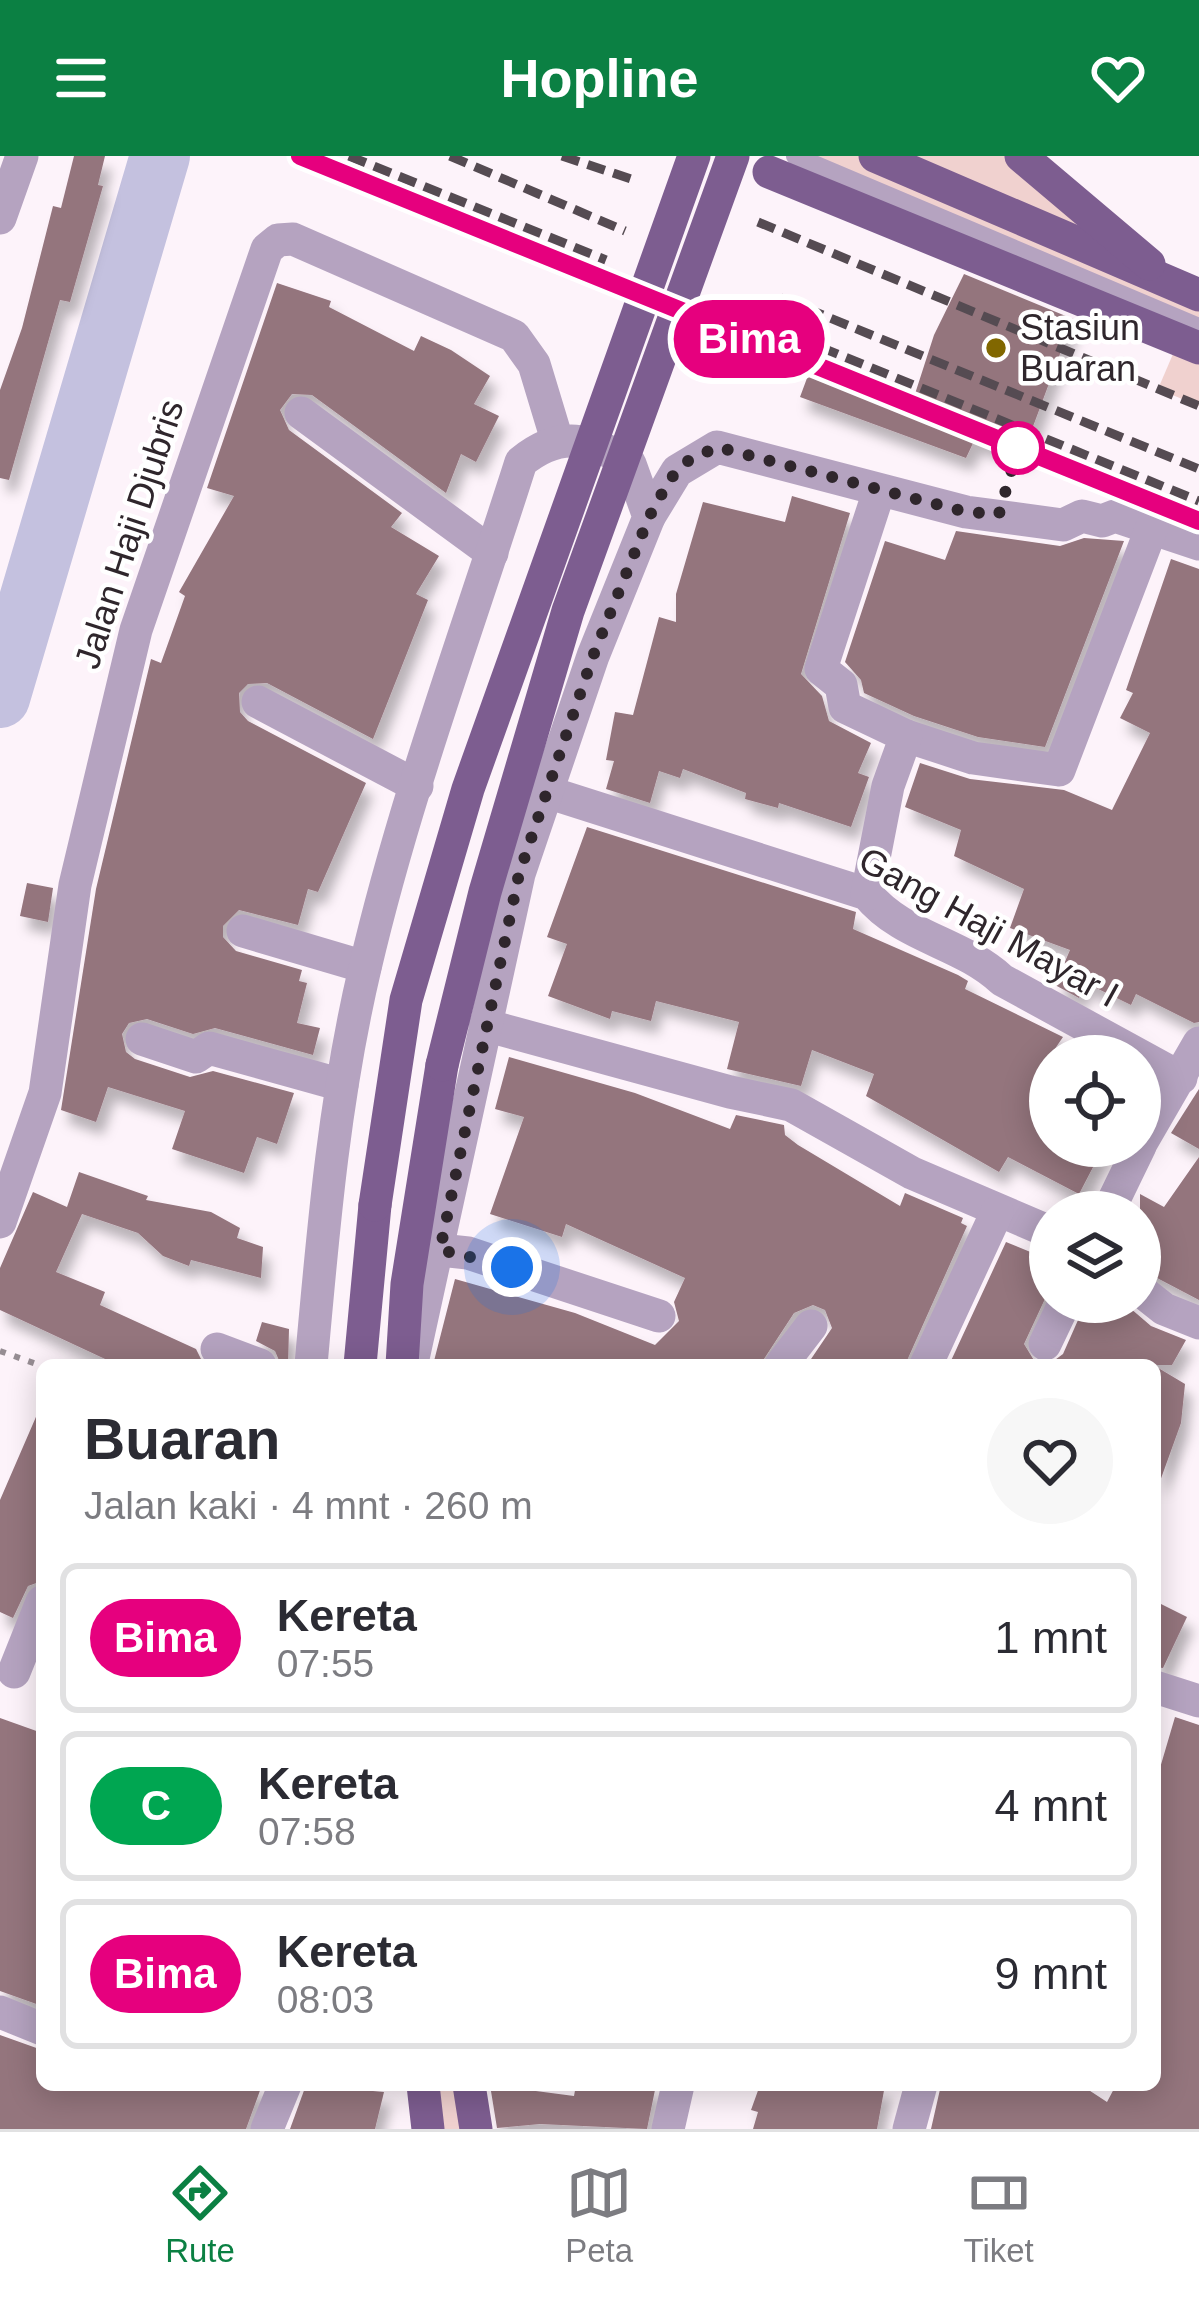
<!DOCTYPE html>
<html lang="id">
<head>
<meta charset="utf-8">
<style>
	body { margin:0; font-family:Helvetica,sans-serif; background:#f7f7f7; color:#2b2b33; height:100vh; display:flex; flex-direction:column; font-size:45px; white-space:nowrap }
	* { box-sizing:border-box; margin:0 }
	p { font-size:39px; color:#7c7c81 }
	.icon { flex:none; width:66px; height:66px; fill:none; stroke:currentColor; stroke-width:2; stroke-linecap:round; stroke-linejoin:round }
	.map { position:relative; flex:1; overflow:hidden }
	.sheet { position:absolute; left:36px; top:1203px; width:1125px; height:732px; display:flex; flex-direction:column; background:#fff; border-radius:18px; box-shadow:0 6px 30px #0003 }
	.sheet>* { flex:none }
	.badge { padding:0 24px; border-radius:39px; font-size:42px; line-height:78px }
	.controls { position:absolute; left:1029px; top:879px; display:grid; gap:24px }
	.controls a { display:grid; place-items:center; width:132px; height:132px; border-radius:50%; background:#fff; box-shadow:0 6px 30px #0003; font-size:60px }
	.you { position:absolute; width:60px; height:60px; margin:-30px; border:9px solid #fff; border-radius:50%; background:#1a73e8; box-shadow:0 0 0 18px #1a73e833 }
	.map>.badge { position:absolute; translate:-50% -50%; box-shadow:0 0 0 6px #fff }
	.round { display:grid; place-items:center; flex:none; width:126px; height:126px; border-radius:63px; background:#f7f7f7 }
	.overview { display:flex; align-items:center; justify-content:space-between; height:204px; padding:0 48px }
	h1 { font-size:57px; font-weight:800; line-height:90px }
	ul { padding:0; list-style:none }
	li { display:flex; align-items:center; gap:36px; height:150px; margin:0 24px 18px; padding:0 24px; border:6px solid #e1e1e2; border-radius:18px }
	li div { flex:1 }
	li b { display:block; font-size:45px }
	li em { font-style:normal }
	li .badge { min-width:132px; font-weight:700; text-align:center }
	header { display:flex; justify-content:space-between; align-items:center; height:156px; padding:0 48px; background:#0b8043; color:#fff; font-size:54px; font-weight:800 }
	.tabs { display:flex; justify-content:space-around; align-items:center; height:168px; border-top:3px solid #e1e1e2; background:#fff; font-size:33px; color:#7c7c81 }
	.tabs a { display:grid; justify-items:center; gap:6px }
	.tabs .selected { color:#0b8043 }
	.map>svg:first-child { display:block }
	.green { fill:#f0d1cf }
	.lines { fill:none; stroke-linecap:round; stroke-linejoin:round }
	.river { stroke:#c4c1df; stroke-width:60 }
	.building { fill:#94747d; filter:url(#shadow) }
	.path { stroke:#968d93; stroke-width:6; stroke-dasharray:6 9; stroke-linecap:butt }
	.service { stroke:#b5a3c0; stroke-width:18 }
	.minor { stroke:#b5a3c0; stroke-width:33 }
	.tertiary { stroke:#b5a3c0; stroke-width:33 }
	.primary { stroke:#7d5d90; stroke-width:33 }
	.rail { stroke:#554b52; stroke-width:9; stroke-dasharray:18 9; stroke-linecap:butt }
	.primary-bridge { stroke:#7d5d90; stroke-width:33 }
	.line-casing { stroke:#fff; stroke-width:27 }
	.line { stroke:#e6007e; stroke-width:18 }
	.walk { stroke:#2f262c; stroke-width:12; stroke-dasharray:0 21.6 }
	.poi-dot { fill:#816700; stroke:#fff; stroke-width:4.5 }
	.stop-dot { fill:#fff; stroke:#e6007e; stroke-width:6 }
	.labels { text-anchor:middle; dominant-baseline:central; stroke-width:9; stroke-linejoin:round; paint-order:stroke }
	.poi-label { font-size:36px; fill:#2f262c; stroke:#fff; text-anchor:start }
	.street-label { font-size:36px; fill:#2f262c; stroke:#fff }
</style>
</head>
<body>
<header><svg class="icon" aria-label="menu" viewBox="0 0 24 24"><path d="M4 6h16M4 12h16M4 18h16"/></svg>Hopline<svg class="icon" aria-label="heart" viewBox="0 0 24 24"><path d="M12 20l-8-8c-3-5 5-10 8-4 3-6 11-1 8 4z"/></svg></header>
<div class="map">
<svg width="1199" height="1973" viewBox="0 0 1199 1973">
	<defs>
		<filter id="shadow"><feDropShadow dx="7" dy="13" stdDeviation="6" flood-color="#0004"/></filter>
	</defs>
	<rect width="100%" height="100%" fill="#fdf3fa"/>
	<!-- green -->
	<g class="green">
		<polygon points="796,0 1023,0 1199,139 1199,168"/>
		<polygon points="1179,184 1199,192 1199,250 1158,233"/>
		<polygon points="423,1929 469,1929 476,1973 427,1973"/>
	</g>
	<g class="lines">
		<!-- river -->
		<polyline class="river" points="0,542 160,0"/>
	</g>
	<!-- building -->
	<g class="building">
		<polygon points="74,0 105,0 98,29 103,30 70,146 60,144 9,324 0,322 0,234 22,172 53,50 61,52"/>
		<polygon points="964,118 1073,163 1022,300 974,285 966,302 800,241 813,206 914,241 934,179"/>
		<polygon points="277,127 331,145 329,151 414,195 421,180 451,194 490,220 474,248 499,260 476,306 461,298 446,337 312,239 292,238 280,254 289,274 402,357 391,371 439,400 416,438 428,444 373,583 267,527 248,528 239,537 240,556 248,565 366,627 318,736 308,733 298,769 239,754 223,770 223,781 236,795 302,814 299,825 307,827 297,867 320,872 313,899 215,872 193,878 147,863 129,867 122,878 126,896 135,903 190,921 213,915 294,937 277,988 257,981 244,1017 172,993 185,955 108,931 96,966 61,954 96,733 151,503 161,507 185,440 179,436 234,340 207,332"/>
		<polygon points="792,340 850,357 801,518 822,540 829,565 871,587 858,617 869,621 851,671 779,647 778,652 745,643 746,637 683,613 680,622 659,615 650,647 606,633 614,605 606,604 615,556 633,559 659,461 676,466 676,438 703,346 785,366"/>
		<polygon points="956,375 1060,390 1084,382 1124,385 1045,591 978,581 914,560 864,537 861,524 845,506 885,385 945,404"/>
		<polygon points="1171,403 1199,413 1199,866 1194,867 1136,838 1131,849 1086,827 1079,842 1055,829 1070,794 1010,772 1024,733 954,700 961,674 905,651 920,607 970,623 1064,634 1112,654 1150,577 1120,562 1133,537 1126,534"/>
		<polygon points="587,671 856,756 853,773 958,819 968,825 965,833 1063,881 1050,900 1050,990 1104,990 1079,1038 1008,1001 999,1016 866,940 874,918 812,894 801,930 727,913 739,866 656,845 651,865 612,855 610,863 548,840 567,788 547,781"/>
		<polygon points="27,727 53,732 48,766 20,760"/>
		<polygon points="509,901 635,937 730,973 736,959 784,969 785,979 798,989 900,1050 905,1037 963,1062 961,1067 967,1070 905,1209 807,1209 832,1172 825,1154 813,1149 794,1157 760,1209 433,1209 455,1123 575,1157 655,1189 679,1165 674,1146 685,1122 566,1068 562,1081 490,1058 524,961 495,953"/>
		<polygon points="1199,933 1199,993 1171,977"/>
		<polygon points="1199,1001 1199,1144 1140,1113 1140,1038 1164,1051"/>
		<polygon points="79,1016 148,1040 146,1044 211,1056 240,1072 237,1082 263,1091 261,1122 191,1104 189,1110 163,1100 138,1077 82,1058 56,1116 105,1136 100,1149 196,1193 204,1209 118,1209 0,1154 0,1112 33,1036 67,1051"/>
		<polygon points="1006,1086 1050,1104 1050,1132 1024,1188 1035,1206 1048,1209 1063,1198 1086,1146 1123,1146 1151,1170 1186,1184 1172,1209 949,1209"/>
		<polygon points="262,1166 289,1173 288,1209 281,1209 275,1195 256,1185"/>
		<polygon points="1155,1210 1185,1228 1181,1267 1159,1328"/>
		<polygon points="42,1247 42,1425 28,1430 13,1462 0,1456 0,1344"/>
		<polygon points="1155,1445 1187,1461 1163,1512 1155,1511"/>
		<polygon points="1175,1561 1199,1569 1199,1973 931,1973 941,1929 1081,1929 1107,1946 1116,1929 1155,1929 1155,1629"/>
		<polygon points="0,1562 42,1577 42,1850 0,1835"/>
		<polygon points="0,1879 42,1894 42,1929 262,1929 246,1973 0,1973"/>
		<polygon points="306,1929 384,1936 375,1973 290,1973"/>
		<polygon points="490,1929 574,1940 576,1929 656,1929 647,1973 540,1968 497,1972"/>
		<polygon points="760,1929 885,1929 877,1973 753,1973 758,1956 751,1954"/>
	</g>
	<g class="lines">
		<!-- path -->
		<polyline class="path" points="0,1195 42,1210"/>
		<!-- service -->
		<polyline class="service" points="795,0 1199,171"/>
		<!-- minor -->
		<g class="minor">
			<polyline points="0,62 22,0"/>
			<polyline points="301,257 492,397"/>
			<polyline points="649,361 677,315 717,291 966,356 1063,369 1082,360 1102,365 1115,360 1199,388"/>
			<polyline points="258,546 417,630"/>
			<polyline points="906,580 973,602 1059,614 1152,371"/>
			<path d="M547,636L867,738C903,782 961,786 1002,824L1181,922"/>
			<polyline points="867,738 888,630 906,580 845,551 841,529 821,513 879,335"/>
			<polyline points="243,775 365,811"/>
			<polyline points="485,869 730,936 791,949 912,1017 1050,1076"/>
			<polyline points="142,883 196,901 209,892 342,929"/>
			<polyline points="1140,989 1199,887"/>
			<polyline points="1108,1056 1140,990"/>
			<polyline points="0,1066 45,937 75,729 136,474 267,93 278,84 293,83 514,180 534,208 557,284"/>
			<polyline points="440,1094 468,1097 659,1160"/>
			<polyline points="1140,1134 1164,1153 1199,1167"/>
			<polyline points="1045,1188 1065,1146"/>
			<polyline points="217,1193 260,1209"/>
			<polyline points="781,1209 811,1170"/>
			<polyline points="926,1209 997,1056"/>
			<polyline points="14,1516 42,1446"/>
			<polyline points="1155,1531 1199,1545"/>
			<polyline points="0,1856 42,1873"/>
			<polyline points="267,1973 285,1929"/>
			<polyline points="668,1973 678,1929"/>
			<polyline points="909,1973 921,1929"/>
		</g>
		<!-- tertiary -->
		<path class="tertiary" d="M311,1209C323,1075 334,943 365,812C405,641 468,473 521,306C560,274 591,282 630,308L649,361L593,500L519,718L412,1207"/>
		<!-- primary -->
		<g class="primary">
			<polyline points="875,0 1199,139"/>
			<polyline points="1021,0 1149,108"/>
			<polyline points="769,16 1199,192"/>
			<polyline points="360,1209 375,1049"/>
			<polyline points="402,1209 407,1128 442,909"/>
			<polyline points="423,1929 428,1973"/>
			<polyline points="469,1929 476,1973"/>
		</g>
		<!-- rail -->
		<g class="rail">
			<polyline points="300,0 600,122"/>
			<polyline points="349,0 606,104"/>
			<polyline points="450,0 625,75"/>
			<polyline points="562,0 634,24"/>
			<polyline points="758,66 1199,250"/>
			<polyline points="781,142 1199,313"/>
			<polyline points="712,168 1199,365"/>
			<polyline points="771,171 1199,345"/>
		</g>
		<!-- primary-bridge -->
		<g class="primary-bridge">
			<polyline points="442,909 485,736 568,455 733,0"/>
			<polyline points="375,1049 406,844 468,633 694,0"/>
		</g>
	</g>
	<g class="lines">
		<!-- line casing -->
		<g class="line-casing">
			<polyline id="line" points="300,0 1199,365"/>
		</g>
		<!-- line -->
		<use href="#line" class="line"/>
		<!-- walk -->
		<polyline class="walk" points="512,1111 440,1094 519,718 593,500 649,361 670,323 688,305 717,291 966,356 999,358 1018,292"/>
	</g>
	<!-- markers -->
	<circle class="poi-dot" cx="996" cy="192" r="12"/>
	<circle class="stop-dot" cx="1018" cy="292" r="24"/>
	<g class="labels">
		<!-- poi labels -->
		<g class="poi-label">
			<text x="1020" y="171">Stasiun<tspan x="1020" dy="41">Buaran</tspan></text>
		</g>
		<!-- street labels -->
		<g class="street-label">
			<text transform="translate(129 378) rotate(-72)">Jalan Haji Djubris</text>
			<text transform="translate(989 771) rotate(29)">Gang Haji Mayar I</text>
		</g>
	</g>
</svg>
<div class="controls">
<a><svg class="icon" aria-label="locate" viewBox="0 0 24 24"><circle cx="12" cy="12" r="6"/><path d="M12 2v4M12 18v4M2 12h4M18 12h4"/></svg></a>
<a><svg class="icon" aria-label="layers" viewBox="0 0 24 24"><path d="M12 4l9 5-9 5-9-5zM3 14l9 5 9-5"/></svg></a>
</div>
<div class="you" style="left:512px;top:1111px"></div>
<b class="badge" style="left:749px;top:183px;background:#e6007e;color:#fff">Bima</b>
<section class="sheet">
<div class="overview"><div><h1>Buaran</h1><p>Jalan kaki · 4 mnt · 260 m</p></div><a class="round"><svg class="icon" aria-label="heart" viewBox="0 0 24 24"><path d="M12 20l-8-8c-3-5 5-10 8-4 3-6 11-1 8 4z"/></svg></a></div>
<ul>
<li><span class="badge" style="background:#e6007e;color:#fff">Bima</span><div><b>Kereta</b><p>07:55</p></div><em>1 mnt</em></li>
<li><span class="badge" style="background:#00a651;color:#fff">C</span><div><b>Kereta</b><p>07:58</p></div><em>4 mnt</em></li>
<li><span class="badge" style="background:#e6007e;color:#fff">Bima</span><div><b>Kereta</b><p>08:03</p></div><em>9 mnt</em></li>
</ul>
</section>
</div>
<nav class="tabs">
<a class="selected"><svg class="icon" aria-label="directions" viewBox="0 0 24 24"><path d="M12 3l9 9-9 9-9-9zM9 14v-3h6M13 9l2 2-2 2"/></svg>Rute</a>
<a><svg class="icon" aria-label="map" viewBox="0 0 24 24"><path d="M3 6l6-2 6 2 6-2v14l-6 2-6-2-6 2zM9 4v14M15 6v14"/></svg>Peta</a>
<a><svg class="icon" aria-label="tickets" viewBox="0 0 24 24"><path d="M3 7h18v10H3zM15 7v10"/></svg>Tiket</a>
</nav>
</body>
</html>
